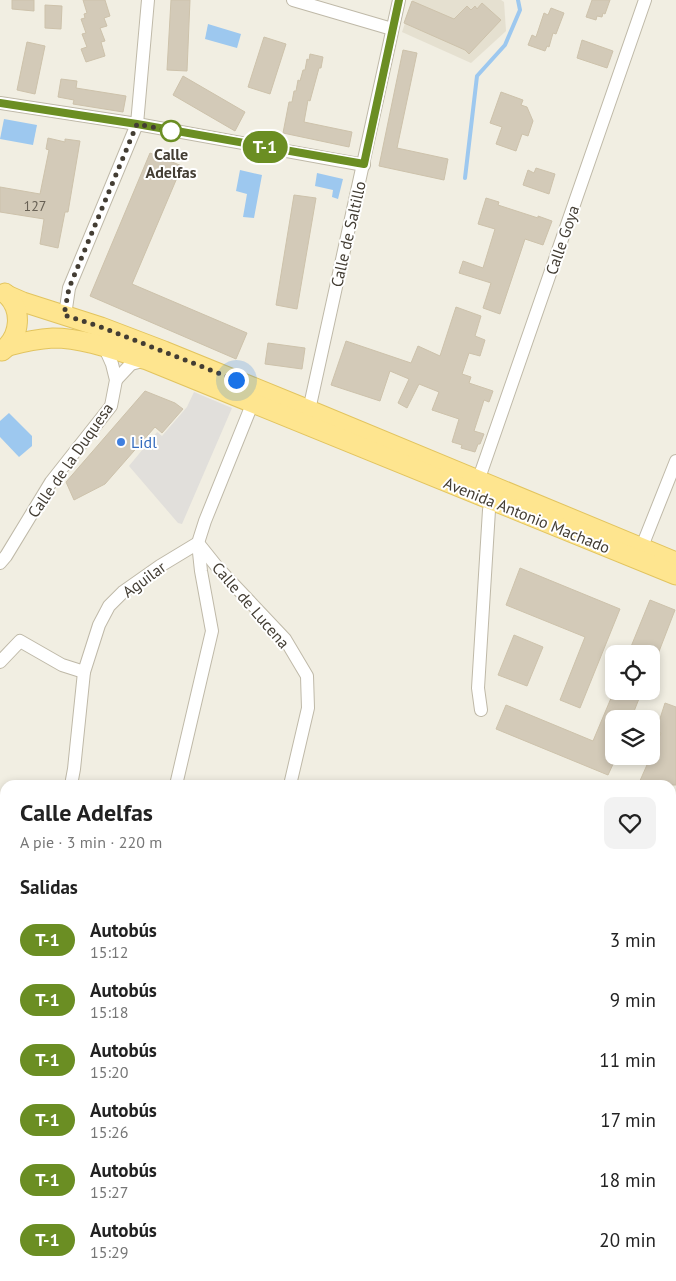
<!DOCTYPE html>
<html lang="es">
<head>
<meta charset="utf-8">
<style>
	body { margin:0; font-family:"PT Sans",sans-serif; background:#f2f2f2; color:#222; height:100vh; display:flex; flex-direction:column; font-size:19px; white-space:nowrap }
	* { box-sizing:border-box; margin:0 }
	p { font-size:16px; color:#767676 }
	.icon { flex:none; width:28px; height:28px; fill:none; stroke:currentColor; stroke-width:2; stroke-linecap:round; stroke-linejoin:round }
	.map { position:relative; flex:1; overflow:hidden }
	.details { position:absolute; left:0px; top:780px; width:676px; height:501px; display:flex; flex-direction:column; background:#fff; border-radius:15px 15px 0 0; box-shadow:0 2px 8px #0003 }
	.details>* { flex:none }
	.badge { padding:0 10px; border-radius:16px; font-size:18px; line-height:32px }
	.tools { position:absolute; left:605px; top:645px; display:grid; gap:10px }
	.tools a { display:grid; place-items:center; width:55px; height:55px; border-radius:10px; background:#fff; box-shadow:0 2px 8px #0003; font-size:25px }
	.you { position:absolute; width:25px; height:25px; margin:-12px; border:4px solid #fff; border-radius:50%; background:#1a73e8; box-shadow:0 0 0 8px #1a73e833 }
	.map>.badge { position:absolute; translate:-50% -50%; box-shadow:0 0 0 2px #fff }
	h2 { padding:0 20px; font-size:19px; line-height:45px }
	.round { display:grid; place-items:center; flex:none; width:52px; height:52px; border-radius:10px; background:#f2f2f2 }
	.overview { display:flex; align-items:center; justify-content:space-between; height:85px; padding:0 20px }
	h1 { font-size:24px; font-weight:800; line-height:38px }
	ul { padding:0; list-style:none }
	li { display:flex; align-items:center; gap:15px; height:60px; padding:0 20px }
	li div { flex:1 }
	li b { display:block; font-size:19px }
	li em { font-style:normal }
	li .badge { min-width:55px; font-weight:700; text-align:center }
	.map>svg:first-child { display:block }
	.residential { fill:#e5e0d0 }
	.parking { fill:#e1dfdb }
	.water { fill:#9dc8ef }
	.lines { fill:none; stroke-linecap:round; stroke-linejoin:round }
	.stream { stroke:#9dc8ef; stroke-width:4 }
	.building { fill:#d3cab8; stroke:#cdc2ab }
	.minor-casing { stroke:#bfb9a8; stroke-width:14 }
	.primary-casing { stroke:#e2c45f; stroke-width:21 }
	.minor { stroke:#fff; stroke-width:12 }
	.primary { stroke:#fee58f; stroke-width:19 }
	.line-casing { stroke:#fff; stroke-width:11 }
	.line { stroke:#6b8e23; stroke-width:8 }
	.walk { stroke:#433d33; stroke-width:5; stroke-dasharray:0 9 }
	.stop-dot { fill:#fff; stroke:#6b8e23; stroke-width:2.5 }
	.shop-dot { fill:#3f7fe0; stroke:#fff; stroke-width:2 }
	.labels { text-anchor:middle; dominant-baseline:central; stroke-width:4; stroke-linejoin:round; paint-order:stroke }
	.number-label { font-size:14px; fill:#676054 }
	.stop-label { font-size:16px; font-weight:bold; fill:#433d33; stroke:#fff }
	.street-label { font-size:16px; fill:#433d33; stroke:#fff }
	.shop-label { font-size:16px; fill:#366cbe; stroke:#fff; text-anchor:start }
</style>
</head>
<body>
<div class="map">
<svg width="676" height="1281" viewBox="0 0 676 1281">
	<rect width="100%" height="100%" fill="#f1eee2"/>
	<!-- residential -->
	<polygon class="residential" points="413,0 501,0 504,2 506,31 471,63 402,32"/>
	<!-- parking -->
	<polygon class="parking" points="194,392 232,408 182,524 178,523 129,466 157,432 162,436 187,407"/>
	<!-- water -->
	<g class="water">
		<polygon points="208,24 241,34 237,48 205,39"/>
		<polygon points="4,119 37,125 33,145 0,139"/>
		<polygon points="240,170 262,175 254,218 243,217 247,194 236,191"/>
		<polygon points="317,173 343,179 338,199 332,197 333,190 315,186"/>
		<polygon points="9,413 32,436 32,446 19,457 0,437 0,421"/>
	</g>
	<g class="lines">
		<!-- stream -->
		<g class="stream">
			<polyline points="465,178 477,76 505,45 520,10 518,0"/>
			<polyline points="289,1281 292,1276"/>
		</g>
	</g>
	<!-- building -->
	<g class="building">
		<polygon points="12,0 34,0 34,11 12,9"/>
		<polygon points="83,0 105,0 110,16 104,18 107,26 100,28 105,41 101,42 105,56 86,62 81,49 87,47 82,34 86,33 81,19 85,18 84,14 87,13"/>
		<polygon points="171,0 190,0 187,71 167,70"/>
		<polygon points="592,0 610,0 605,14 603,13 602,17 597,16 596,20 586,17"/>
		<polygon points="412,1 454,19 467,6 471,10 475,6 477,9 482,3 501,20 469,54 465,50 404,23"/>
		<polygon points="45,5 62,6 61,29 45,28"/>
		<polygon points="551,8 564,13 556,34 553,33 549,47 547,46 545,51 528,45 532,35 536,37 544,13 548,15"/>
		<polygon points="264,37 286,44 270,94 248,87"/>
		<polygon points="582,40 613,51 607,68 577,58"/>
		<polygon points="27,42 45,46 35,94 17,90"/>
		<polygon points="403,50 417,53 397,148 448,159 444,180 379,166"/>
		<polygon points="310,54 323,57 321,68 319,68 310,101 308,100 304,122 352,132 349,147 283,133 289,102 292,102 294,91 296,91 298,80 300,81 303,70 305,70 307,59 309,60"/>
		<polygon points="183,76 245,112 235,131 173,95"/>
		<polygon points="61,79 77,81 76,88 126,96 123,112 73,104 74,100 58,97"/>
		<polygon points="501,92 523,100 521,105 527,107 533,121 528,136 522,134 516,151 496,144 502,127 490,123"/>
		<polygon points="48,138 65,142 65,139 80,141 68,212 65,212 58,248 40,244 44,219 0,212 0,187 40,194 49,150 46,149"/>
		<polygon points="150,153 182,166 132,284 247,333 236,359 90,296"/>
		<polygon points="536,168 555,174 549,194 523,185 528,170 534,173"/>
		<polygon points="294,195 316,198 297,309 276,305"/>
		<polygon points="486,198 499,202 498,205 538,218 538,216 552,221 543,245 525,239 500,314 483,308 491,283 459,273 463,261 483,268 495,229 478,224"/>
		<polygon points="456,307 481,316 475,336 485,340 480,356 469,353 462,374 471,377 469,383 493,391 489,402 484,400 474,431 484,434 480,444 478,444 475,452 461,448 462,445 452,442 459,419 432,410 439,392 419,384 407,408 398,403 409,379 390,371 380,401 331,385 346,341 411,363 418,346 440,356"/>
		<polygon points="268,343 305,348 302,369 265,364"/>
		<polygon points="145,391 175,403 183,409 162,433 155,427 105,484 74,500 66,482"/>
		<polygon points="520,568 620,609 580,708 560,700 585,637 506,605"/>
		<polygon points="650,600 675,610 658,654 628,654"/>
		<polygon points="514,635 543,647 527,686 498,675"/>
		<polygon points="614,691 642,691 631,719 614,719 614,762 608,775 496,729 506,705 593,741"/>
		<polygon points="665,703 676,707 676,785 644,785 639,783 661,733 656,731"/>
	</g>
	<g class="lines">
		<!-- minor casing -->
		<g class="minor-casing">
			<g id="minor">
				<polyline points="293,0 392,29"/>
				<polyline points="0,103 137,124 364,165"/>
				<polyline points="65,315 69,288 137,124 148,0"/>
				<polyline points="116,380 131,364 146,360"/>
				<polyline points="309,410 399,0"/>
				<polyline points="478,481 645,0"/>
				<polyline points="198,543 218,568 285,639 307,676 308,708 290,785"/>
				<polyline points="639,554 676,461"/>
				<polyline points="0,563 6,556 51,482 111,406 116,380 112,364 104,346"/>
				<polyline points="0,662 20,641 62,665 84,672"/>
				<polyline points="481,710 478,688 489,510 492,501"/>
				<polyline points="71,785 74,769 84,672 99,625 109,606 123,592 160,566 198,543 205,521 253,402"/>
				<polyline points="176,785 212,631 201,571 198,543"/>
				<polyline points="0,830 5,832"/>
				<polyline points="671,834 676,824"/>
				<polyline points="0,887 5,882"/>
				<polyline points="0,1071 5,1066"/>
				<polyline points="0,1133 5,1139"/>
				<polyline points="671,1236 676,1225"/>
				<polyline points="115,1276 119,1281"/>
				<polyline points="192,1281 200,1276"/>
				<polyline points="451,1281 453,1276"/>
				<polyline points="652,1281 654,1276"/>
			</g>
		</g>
		<!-- primary casing -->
		<g class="primary-casing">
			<g id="primary">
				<polyline points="7,295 23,302 101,327 164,351 309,410 676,562"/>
				<path d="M8,346C23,342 38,339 53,338C84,338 118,351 147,360L676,575"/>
				<path d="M2,351C21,336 23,309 5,293"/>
			</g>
		</g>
		<!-- minor -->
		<use href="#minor" class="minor"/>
		<!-- primary -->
		<use href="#primary" class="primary"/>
	</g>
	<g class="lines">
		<!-- line casing -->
		<g class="line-casing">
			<polyline id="line" points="0,103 137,124 364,164 399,0"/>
		</g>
		<!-- line -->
		<use href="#line" class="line"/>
		<!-- walk -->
		<polyline class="walk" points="171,131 137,124 69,288 64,315 101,327 236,380"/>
	</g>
	<!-- markers -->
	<circle class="stop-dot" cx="171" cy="131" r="10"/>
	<circle class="shop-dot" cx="121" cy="442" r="5"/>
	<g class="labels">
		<!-- number labels -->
		<g class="number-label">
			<text x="35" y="206">127</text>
		</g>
		<!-- stop labels -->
		<g class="stop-label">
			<text x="171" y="154">Calle<tspan x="171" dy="18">Adelfas</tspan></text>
		</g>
		<!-- street labels -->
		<g class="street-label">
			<text transform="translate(348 234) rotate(-77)">Calle de Saltillo</text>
			<text transform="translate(562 240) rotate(-71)">Calle Goya</text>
			<text transform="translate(70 460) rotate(-55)">Calle de la Duquesa</text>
			<text transform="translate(527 515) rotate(22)">Avenida Antonio Machado</text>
			<text transform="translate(144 579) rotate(-36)">Aguilar</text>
			<text transform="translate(251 605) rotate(49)">Calle de Lucena</text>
		</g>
		<!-- shop labels -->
		<g class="shop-label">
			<text x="131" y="442">Lidl</text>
		</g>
	</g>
</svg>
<div class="tools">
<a><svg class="icon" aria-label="locate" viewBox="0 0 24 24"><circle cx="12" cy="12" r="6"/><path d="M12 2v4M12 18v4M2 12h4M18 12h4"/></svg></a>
<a><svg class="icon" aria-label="layers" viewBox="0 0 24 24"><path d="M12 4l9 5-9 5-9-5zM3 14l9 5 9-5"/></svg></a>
</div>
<div class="you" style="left:236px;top:380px"></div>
<b class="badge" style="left:265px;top:147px;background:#6b8e23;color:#fff">T-1</b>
<section class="details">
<div class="overview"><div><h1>Calle Adelfas</h1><p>A pie · 3 min · 220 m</p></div><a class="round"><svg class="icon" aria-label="heart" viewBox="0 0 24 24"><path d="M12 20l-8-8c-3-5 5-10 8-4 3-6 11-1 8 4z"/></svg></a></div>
<h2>Salidas</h2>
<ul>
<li><span class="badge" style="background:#6b8e23;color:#fff">T-1</span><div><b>Autobús</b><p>15:12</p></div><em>3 min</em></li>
<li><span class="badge" style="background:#6b8e23;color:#fff">T-1</span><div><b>Autobús</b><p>15:18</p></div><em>9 min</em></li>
<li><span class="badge" style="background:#6b8e23;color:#fff">T-1</span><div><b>Autobús</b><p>15:20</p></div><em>11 min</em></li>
<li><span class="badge" style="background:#6b8e23;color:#fff">T-1</span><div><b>Autobús</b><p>15:26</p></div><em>17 min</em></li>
<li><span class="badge" style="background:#6b8e23;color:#fff">T-1</span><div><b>Autobús</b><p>15:27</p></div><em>18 min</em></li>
<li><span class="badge" style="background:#6b8e23;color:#fff">T-1</span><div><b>Autobús</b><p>15:29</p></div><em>20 min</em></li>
</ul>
</section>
</div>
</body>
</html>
